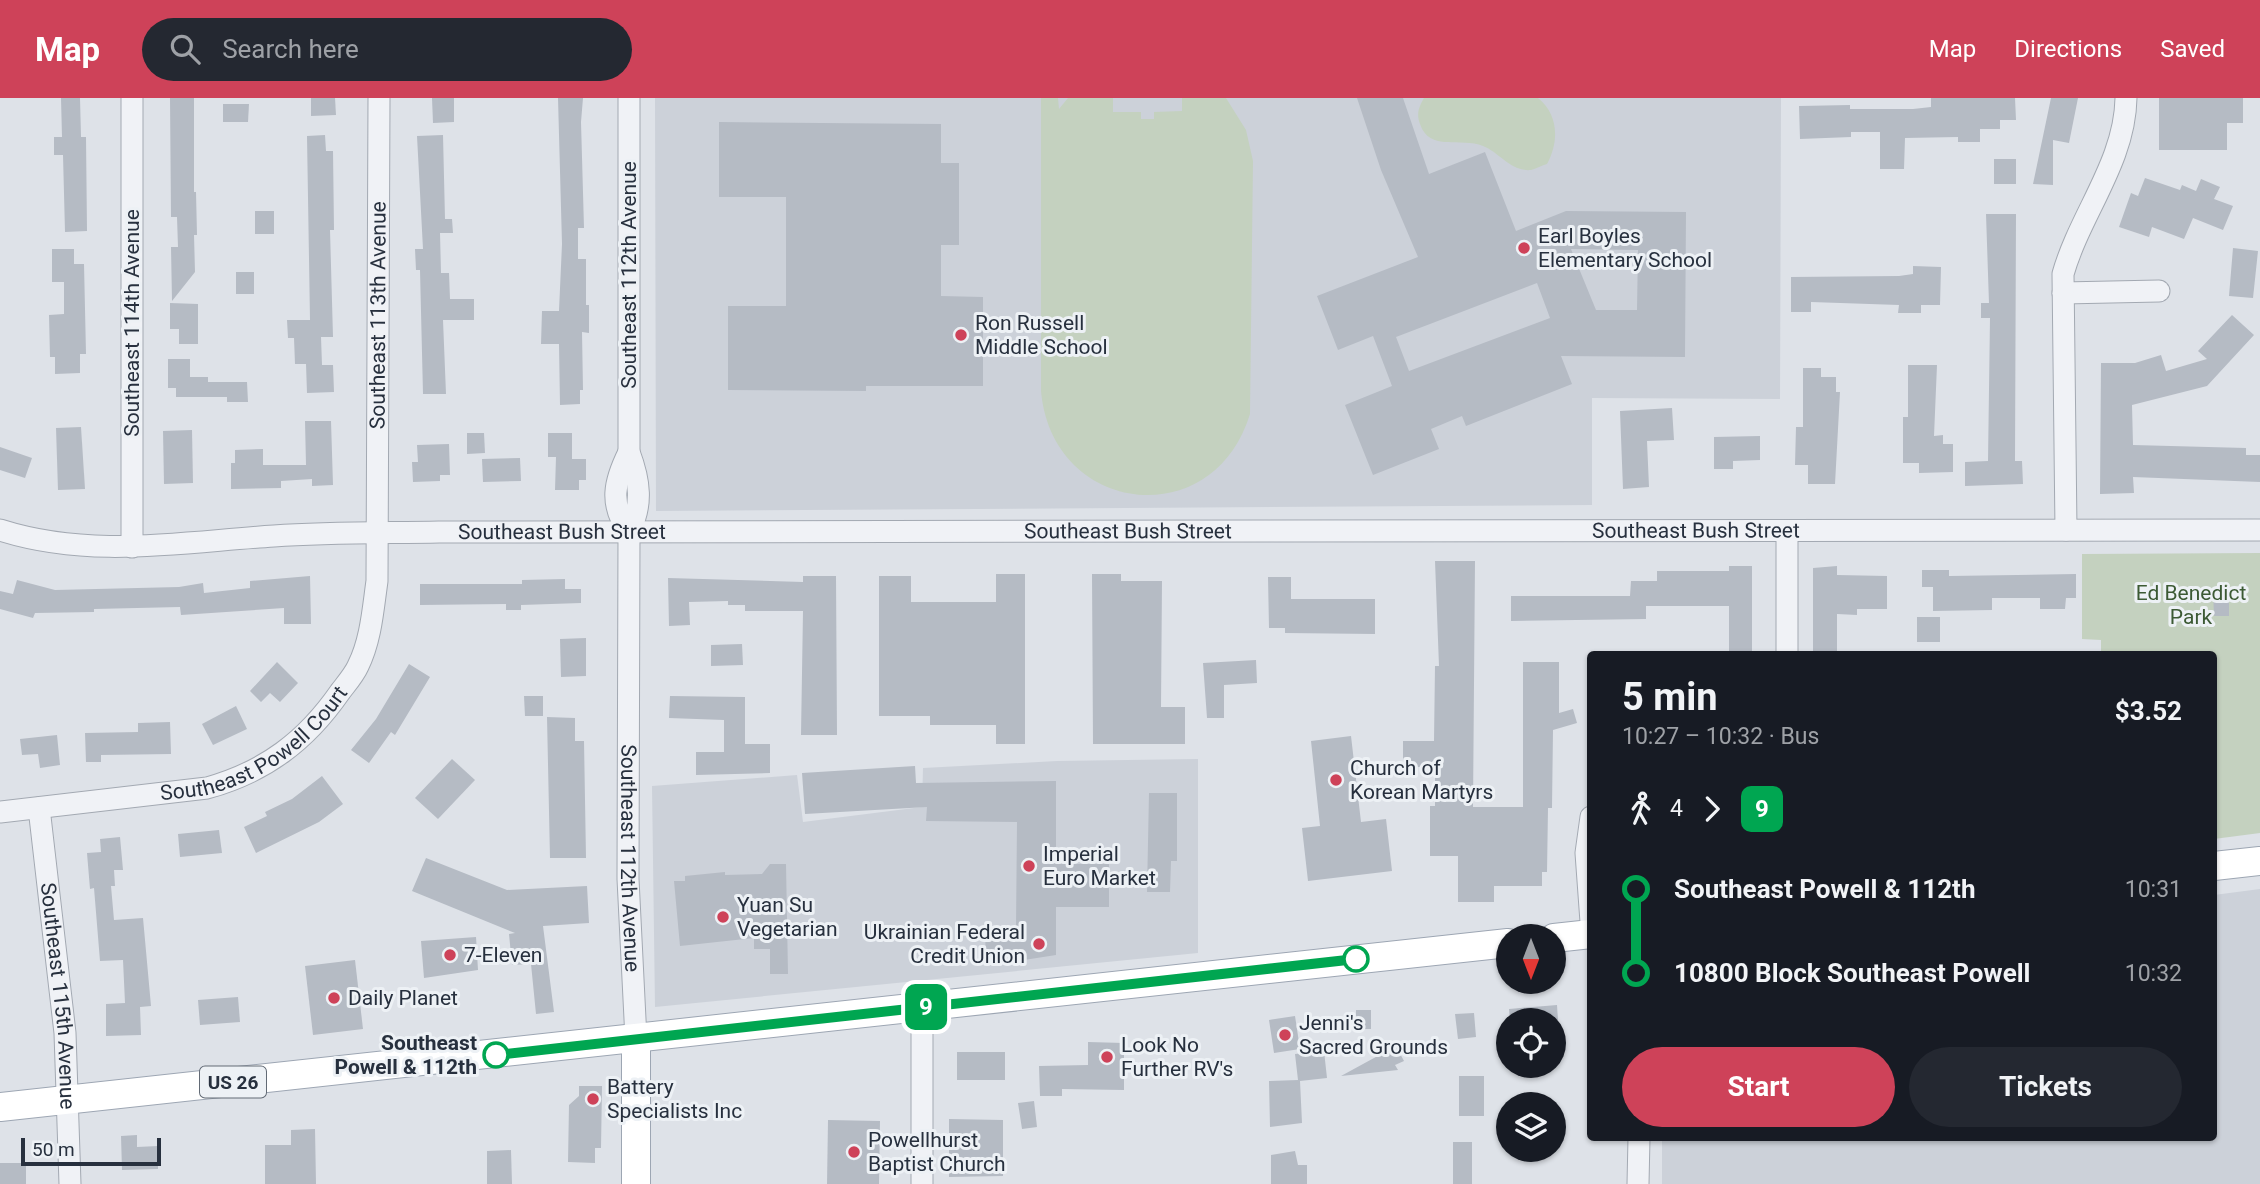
<!DOCTYPE html>
<html lang="en">
<head>
<meta charset="utf-8">
<style>
	body { margin:0; font-family:Roboto,sans-serif; background:#242831; color:#f1f3f6; height:100vh; display:flex; flex-direction:column; font-size:26px; white-space:nowrap }
	* { box-sizing:border-box; margin:0 }
	p { font-size:23px; color:#9ea1a6 }
	.icon { flex:none; width:38px; height:38px; fill:none; stroke:currentColor; stroke-width:2; stroke-linecap:round; stroke-linejoin:round }
	.map { position:relative; flex:1; overflow:hidden }
	.panel { position:absolute; left:1587px; top:553px; width:630px; height:490px; display:flex; flex-direction:column; background:#171b24; border-radius:7px; box-shadow:0 2px 5px #0004 }
	.panel>* { flex:none }
	.badge { padding:0 14px; border-radius:10px; font-size:24px; line-height:46px }
	.needle { width:46px; rotate:180deg }
	.controls { position:absolute; left:1496px; top:826px; display:grid; gap:14px }
	.controls a { display:grid; place-items:center; width:70px; height:70px; border-radius:50%; background:#171b24; box-shadow:0 2px 5px #0004; font-size:35px }
	.scale { position:absolute; left:21px; bottom:18px; width:140px; box-sizing:border-box; padding-left:7px; border:4px solid #27303e; border-top:0; font-size:19px; line-height:24px; white-space:nowrap; color:#27303e; -webkit-text-stroke:5px #edf1f5; paint-order:stroke }
	.map>.badge { position:absolute; translate:-50% -50%; box-shadow:0 0 0 4px #fff }
	.legs { display:flex; align-items:center; gap:10px; height:77px; padding:0 35px; font-size:23px }
	.legs p { margin-inline-start:auto }
	.headline { display:flex; align-items:center; justify-content:space-between; height:119px; padding:0 35px }
	h1 { font-size:38px; font-weight:700; line-height:52px }
	.action { display:flex; gap:14px; margin-top:auto; padding:14px 35px }
	.action a { flex:1; height:80px; border-radius:42px; background:#ce4259; color:#fff; font-size:28px; font-weight:700; line-height:80px; text-align:center }
	.action a+a { background:#242831; color:#f1f3f6 }
	ul { padding:0 35px; list-style:none }
	li { display:flex; align-items:center; gap:24px; height:84px; font-size:26px }
	li i { display:grid; place-items:center; width:10px; height:100%; margin:0 9px; background:currentColor }
	li i::after { content:''; width:18px; height:18px; margin:-9px; border:5px solid; border-radius:50%; background:#171b24 }
	li p { margin-inline-start:auto }
	li:first-child i { background:linear-gradient(#0000 50%,currentColor 0) }
	li:last-child i { background:linear-gradient(currentColor 50%,#0000 0) }
	header { display:flex; align-items:center; gap:42px; box-sizing:border-box; height:98px; padding:0 35px; background:#ce4259; color:#fff }
	header strong { font-size:33px }
	nav { display:flex; gap:38px; margin-inline-start:auto; font-size:24px }
	.search { width:490px; height:63px; background:#242831; display:flex; align-items:center; gap:18px; box-sizing:border-box; padding:0 24px; border-radius:38px; color:#9ea1a6; font-size:26px }
	.map>svg:first-child { display:block }
	.built { fill:#ccd1d9 }
	.green { fill:#c4d1bf }
	.building { fill:#b5bbc4; fill-rule:evenodd }
	.lines { fill:none; stroke-linecap:round; stroke-linejoin:round }
	.minor-casing { stroke:#a3a9b2; stroke-width:23 }
	.major-casing { stroke:#9da6b3; stroke-width:30 }
	.minor { stroke:#f0f2f6; stroke-width:21 }
	.major { stroke:#fff; stroke-width:28 }
	.line-1-casing { stroke:#fff; stroke-width:16 }
	.line-1 { stroke:#00a651; stroke-width:10 }
	.poi-dot { fill:#ce4259; stroke:#edf1f5; stroke-width:2.5 }
	.stop-1-dot { fill:#fff; stroke:#00a651; stroke-width:3.5 }
	.labels { text-anchor:middle; dominant-baseline:central; stroke-width:6; stroke-linejoin:round; paint-order:stroke }
	.shield { fill:#edf1f5; stroke:#626a75; stroke-width:2 }
	.shield-label { font-size:19px; font-weight:bold; fill:#27303e }
	.poi-label { font-size:21px; fill:#27303e; stroke:#edf1f5; text-anchor:start }
	.street-label { font-size:21px; fill:#27303e; stroke:#edf1f5 }
	.park-label { font-size:21px; fill:#3c5a34; stroke:#edf1f5 }
	.stop-label { font-size:21px; font-weight:bold; fill:#27303e; stroke:#edf1f5; text-anchor:end }
</style>
</head>
<body>
<header>
<strong>Map</strong>
<div class="search"><svg class="icon" aria-label="search" viewBox="0 0 24 24"><circle cx="10" cy="10" r="6"/><path d="M15 15l6 6"/></svg>Search here</div>
<nav><a>Map</a><a>Directions</a><a>Saved</a></nav>
</header>
<div class="map">
<svg width="2260" height="1086" viewBox="0 0 2260 1086">
	<rect width="100%" height="100%" fill="#dee2e8"/>
	<!-- built -->
	<g class="built">
		<polygon points="655,0 1781,0 1780,301 1592,300 1592,407 656,413"/>
		<polygon points="1198,661 1198,855 655,909 652,688 797,677 803,724 922,709 923,670 1057,663"/>
		<polygon points="2260,791 2260,1086 1662,1086 1662,1040 2214,1040 2214,797"/>
	</g>
	<!-- green -->
	<g class="green">
		<path d="M1041,0H1058L1059,11L1068,0H1113V14H1141V21H1154V14L1182,13V0H1226L1246,32L1253,63L1250,316C1213,437 1052,417 1041,293Z"/>
		<path d="M1424,0H1538C1559,17 1559,44 1547,66C1542,67 1536,71 1531,72C1511,74 1499,54 1483,48C1461,39 1429,54 1420,26C1416,15 1419,9 1424,0Z"/>
		<polygon points="2260,455 2260,735 2214,741 2214,556 2101,556 2101,542 2082,541 2082,456"/>
	</g>
	<!-- building -->
	<g class="building">
		<polygon points="61,0 80,0 81,39 86,39 87,133 65,134 63,57 54,57 54,39 62,39"/>
		<polygon points="170,0 194,0 194,94 196,94 197,137 194,137 195,174 172,203 171,149 178,149 177,119 171,119"/>
		<polygon points="311,0 335,0 336,17 311,18"/>
		<polygon points="432,0 454,0 454,24 433,25"/>
		<polygon points="558,0 583,0 581,24 584,130 578,130 578,161 586,161 586,207 589,207 589,235 582,234 583,292 580,292 580,306 560,307 559,246 541,246 542,213 559,213 562,146"/>
		<path d="M1357,0H1403L1429,76L1485,54L1516,133L1566,113L1686,114L1685,259L1561,258L1572,286L1466,328L1462,318L1431,331L1439,351L1373,377L1345,307L1392,288L1373,238L1338,252L1317,198L1418,159L1381,72ZM1571,151L1638,152L1637,212H1596ZM1537,185L1550,220L1409,273L1396,239Z"/>
		<polygon points="1931,0 2015,0 2016,22 2000,22 2000,31 1980,31 1980,44 1958,44 1958,39 1905,40 1904,71 1880,71 1880,34 1851,34 1851,39 1800,41 1799,8 1850,7 1850,11 1913,11 1931,9"/>
		<polygon points="2051,0 2078,0 2069,45 2053,42 2053,87 2033,86"/>
		<polygon points="2159,0 2243,0 2243,25 2227,25 2227,52 2159,52"/>
		<polygon points="223,6 249,6 248,24 223,24"/>
		<polygon points="719,24 941,26 941,65 959,65 959,147 941,147 941,198 983,199 983,288 866,288 866,293 728,292 728,208 786,208 786,99 719,99"/>
		<polygon points="325,37 326,53 333,53 334,132 330,132 333,239 321,239 322,267 333,267 334,294 307,295 306,266 295,266 294,240 288,240 287,222 310,222 307,38"/>
		<polygon points="443,37 445,121 452,121 453,135 440,135 441,175 449,175 450,201 474,201 474,222 443,222 446,296 423,296 420,172 416,172 415,151 423,151 417,38"/>
		<rect x="1994" y="61" width="22" height="25"/>
		<polygon points="2145,80 2180,92 2182,87 2196,93 2201,81 2220,89 2214,101 2233,108 2223,132 2193,120 2184,141 2152,129 2149,139 2119,129 2131,95 2138,98"/>
		<rect x="255" y="113" width="19" height="23"/>
		<polygon points="1986,116 2016,116 2015,363 2022,363 2023,386 1965,388 1965,364 1988,363 1990,220 1981,220 1981,205 1989,205"/>
		<polygon points="2233,150 2258,153 2253,200 2229,198"/>
		<polygon points="52,151 74,151 74,166 84,166 86,256 80,256 80,275 55,276 55,259 50,259 49,217 64,216 64,184 52,184"/>
		<polygon points="1913,168 1941,169 1940,207 1921,207 1921,215 1898,215 1899,207 1811,204 1811,214 1791,214 1791,179 1899,178 1913,176"/>
		<rect x="236" y="174" width="18" height="22"/>
		<polygon points="170,205 198,206 198,246 179,246 179,231 170,231"/>
		<polygon points="2232,217 2254,237 2207,288 2132,307 2133,347 2246,350 2246,357 2260,357 2260,384 2133,379 2134,395 2100,396 2101,265 2135,265 2161,257 2166,273 2207,261 2198,253"/>
		<polygon points="168,261 190,261 190,279 208,279 208,284 247,284 248,304 227,304 227,299 176,299 176,290 168,290"/>
		<polygon points="1908,267 1937,267 1934,338 1943,337 1943,346 1953,346 1953,374 1919,375 1919,365 1903,365 1903,319 1908,319"/>
		<polygon points="1803,270 1821,270 1821,279 1836,279 1836,294 1840,294 1835,386 1808,386 1808,367 1795,367 1796,329 1803,329"/>
		<polygon points="1672,310 1674,342 1647,343 1649,389 1623,391 1620,313"/>
		<polygon points="305,323 331,323 333,387 312,388 312,381 281,383 281,390 231,391 231,365 235,365 235,352 263,351 263,367 306,367"/>
		<polygon points="81,329 85,391 58,392 56,330"/>
		<polygon points="192,332 193,385 164,386 163,333"/>
		<polygon points="467,335 484,335 485,355 467,356"/>
		<polygon points="548,335 572,335 572,361 586,361 586,382 579,382 579,392 555,392 556,359 548,359"/>
		<polygon points="1760,338 1760,362 1733,363 1733,371 1714,371 1714,339"/>
		<polygon points="449,346 450,377 440,377 440,383 413,384 412,364 418,364 417,347"/>
		<polygon points="0,349 32,360 25,380 0,372"/>
		<polygon points="520,360 521,383 483,384 482,361"/>
		<polygon points="1435,463 1475,463 1473,709 1523,709 1523,564 1559,564 1559,615 1573,611 1577,625 1553,632 1552,710 1548,710 1547,774 1542,774 1542,788 1494,788 1494,804 1458,804 1458,758 1430,758 1430,708 1435,708 1435,669 1403,669 1403,643 1434,643 1435,568 1439,568"/>
		<polygon points="1729,468 1752,468 1752,553 1729,553 1729,508 1646,508 1646,521 1511,523 1511,498 1630,498 1631,483 1657,483 1657,473 1729,473"/>
		<polygon points="1837,468 1837,477 1887,478 1887,511 1857,511 1857,517 1837,516 1837,556 1813,556 1813,470"/>
		<polygon points="1922,472 1949,472 1949,478 2076,476 2076,500 2066,500 2065,511 2040,511 2040,500 1992,500 1992,512 1933,513 1933,489 1922,489"/>
		<polygon points="996,476 1025,476 1025,646 996,646 996,627 930,627 930,618 879,618 879,478 911,478 911,504 996,504"/>
		<polygon points="1092,476 1121,476 1121,483 1162,483 1161,609 1185,609 1185,646 1093,646"/>
		<polygon points="310,478 311,526 284,526 284,510 181,517 180,509 94,511 94,514 35,515 33,520 0,511 0,493 13,496 17,482 55,492 179,489 203,485 204,495 250,490 250,483"/>
		<polygon points="803,478 836,478 837,637 801,637 803,513 745,513 745,507 728,507 728,503 689,504 690,527 669,528 668,480 803,484"/>
		<polygon points="1268,479 1291,479 1291,501 1375,501 1375,536 1285,535 1285,530 1269,530"/>
		<polygon points="565,481 565,491 581,491 581,505 521,507 521,512 506,512 506,506 420,507 420,486 522,486 522,482"/>
		<polygon points="2213,492 2229,492 2229,518 2214,518"/>
		<rect x="1917" y="519" width="23" height="25"/>
		<polygon points="586,540 586,578 561,579 560,541"/>
		<polygon points="742,546 743,567 711,568 711,547"/>
		<polygon points="1256,562 1257,585 1224,587 1224,620 1207,620 1203,565"/>
		<polygon points="277,564 298,585 280,604 270,595 261,604 250,593"/>
		<polygon points="409,566 430,579 395,637 391,634 369,665 351,652 376,621"/>
		<polygon points="524,598 543,598 543,618 525,618"/>
		<polygon points="670,598 745,599 745,646 770,646 770,675 696,677 696,654 724,654 724,622 669,620"/>
		<polygon points="236,608 247,631 213,647 202,626"/>
		<polygon points="547,619 575,620 575,643 584,643 586,760 550,760"/>
		<polygon points="170,624 171,656 101,657 101,664 86,664 85,635 138,634 138,625"/>
		<polygon points="57,637 60,667 40,670 38,656 22,657 20,641"/>
		<polygon points="1351,638 1361,724 1386,721 1392,773 1308,783 1302,730 1320,728 1311,643"/>
		<polygon points="452,661 475,682 438,721 415,700"/>
		<polygon points="915,668 916,685 1056,683 1056,766 1109,766 1109,809 1056,809 1056,857 986,868 985,830 1016,829 1017,724 926,723 927,709 805,716 802,675"/>
		<polygon points="322,678 343,706 319,724 256,755 244,729 267,718 265,714 292,701"/>
		<polygon points="1149,695 1177,695 1177,763 1171,763 1170,794 1147,794"/>
		<polygon points="219,732 222,755 180,759 178,736"/>
		<polygon points="120,739 123,772 114,772 115,788 111,788 114,822 143,820 151,908 140,909 141,937 106,938 106,906 125,905 123,862 100,863 94,790 90,791 87,755 101,754 100,741"/>
		<polygon points="426,760 507,792 587,788 589,825 543,828 554,914 536,916 531,866 512,867 509,836 515,835 412,793"/>
		<polygon points="770,766 786,766 788,876 770,876 770,851 754,851 754,840 680,848 674,783 685,783 685,778 725,774 725,777 762,776"/>
		<polygon points="476,839 478,872 424,880 421,843"/>
		<polygon points="355,862 363,931 313,937 305,868"/>
		<polygon points="238,899 240,924 200,927 198,902"/>
		<polygon points="1557,907 1558,922 1510,922 1509,911"/>
		<rect x="1356" y="912" width="15" height="19"/>
		<polygon points="1474,915 1476,939 1458,941 1455,916"/>
		<polygon points="1295,918 1300,951 1274,955 1269,922"/>
		<polygon points="1088,944 1124,945 1124,992 1062,991 1062,998 1040,998 1039,968 1088,967"/>
		<polygon points="1396,948 1404,963 1395,967 1398,972 1341,978"/>
		<polygon points="1324,953 1327,980 1300,983 1302,1025 1270,1029 1269,983 1298,982 1295,956"/>
		<rect x="957" y="954" width="48" height="28"/>
		<rect x="1459" y="978" width="25" height="40"/>
		<polygon points="579,988 602,988 601,1050 595,1050 595,1065 568,1064 569,1007 579,998"/>
		<polygon points="1034,1003 1037,1029 1022,1031 1018,1005"/>
		<polygon points="949,1021 1003,1022 1003,1078 949,1079"/>
		<polygon points="828,1022 880,1023 879,1086 827,1086"/>
		<polygon points="315,1031 316,1086 265,1086 265,1047 291,1047 291,1032"/>
		<polygon points="137,1037 137,1049 158,1048 158,1071 122,1072 121,1038"/>
		<rect x="1453" y="1044" width="19" height="42"/>
		<polygon points="511,1052 512,1086 487,1086 487,1053"/>
		<polygon points="1295,1053 1298,1067 1307,1067 1307,1086 1271,1086 1271,1057"/>
		<rect x="0" y="1065" width="26" height="21"/>
	</g>
	<g class="lines">
		<!-- minor casing -->
		<g class="minor-casing">
			<g id="minor">
				<polyline points="132,0 132,449"/>
				<path id="s1" d="M629,0V354C640,383 643,407 629,434L628,781L636,941"/>
				<polyline points="2063,195 2159,193"/>
				<path id="s2" d="M0,432C91,461 181,444 274,438C329,434 384,435 439,434L2260,432"/>
				<path d="M2066,432L2063,176C2080,116 2125,64 2126,0"/>
				<polyline points="1787,433 1787,556"/>
				<path d="M629,434C609,406 614,384 629,354"/>
				<path id="s3" d="M39,710L65,935L70,1086"/>
				<path id="s4" d="M0,714L207,690C265,674 306,643 340,594C346,586 354,577 358,568C371,542 373,511 377,483L379,0"/>
				<polyline points="1591,719 1586,755 1591,824"/>
				<polyline points="922,1086 922,910"/>
				<polyline points="1638,1086 1639,1040"/>
			</g>
		</g>
		<!-- major casing -->
		<g class="major-casing">
			<g id="major">
				<polyline points="2214,768 2260,763"/>
				<polyline points="1554,840 1591,836"/>
				<polyline points="636,941 636,1086"/>
				<polyline points="0,1009 1508,845"/>
			</g>
		</g>
		<!-- minor -->
		<use href="#minor" class="minor"/>
		<!-- major -->
		<use href="#major" class="major"/>
	</g>
	<g class="lines">
		<!-- line-1 casing -->
		<g class="line-1-casing">
			<polyline id="line-1" points="496,957 1356,861"/>
		</g>
		<!-- line-1 -->
		<use href="#line-1" class="line-1"/>
	</g>
	<!-- markers -->
	<g class="poi-dot">
		<circle cx="1524" cy="150" r="7"/>
		<circle cx="961" cy="237" r="7"/>
		<circle cx="1336" cy="682" r="7"/>
		<circle cx="1029" cy="768" r="7"/>
		<circle cx="723" cy="819" r="7"/>
		<circle cx="1039" cy="846" r="7"/>
		<circle cx="450" cy="857" r="7"/>
		<circle cx="334" cy="900" r="7"/>
		<circle cx="1285" cy="937" r="7"/>
		<circle cx="1107" cy="959" r="7"/>
		<circle cx="593" cy="1001" r="7"/>
		<circle cx="854" cy="1054" r="7"/>
	</g>
	<g class="stop-1-dot">
		<circle cx="1356" cy="861" r="12"/>
		<circle cx="496" cy="957" r="12"/>
	</g>
	<g class="labels">
		<!-- shield labels -->
		<rect class="shield" x="200" y="968.5" width="66" height="31" rx="5"/>
		<g class="shield-label">
			<text x="233" y="984">US 26</text>
		</g>
		<!-- poi labels -->
		<g class="poi-label">
			<text x="1538" y="138">Earl Boyles<tspan x="1538" dy="24">Elementary School</tspan></text>
			<text x="975" y="225">Ron Russell<tspan x="975" dy="24">Middle School</tspan></text>
			<text x="1350" y="670">Church of<tspan x="1350" dy="24">Korean Martyrs</tspan></text>
			<text x="1043" y="756">Imperial<tspan x="1043" dy="24">Euro Market</tspan></text>
			<text x="737" y="807">Yuan Su<tspan x="737" dy="24">Vegetarian</tspan></text>
			<text x="1025" y="834" text-anchor="end">Ukrainian Federal<tspan x="1025" dy="24">Credit Union</tspan></text>
			<text x="464" y="857">7-Eleven</text>
			<text x="348" y="900">Daily Planet</text>
			<text x="1299" y="925">Jenni's<tspan x="1299" dy="24">Sacred Grounds</tspan></text>
			<text x="1121" y="947">Look No<tspan x="1121" dy="24">Further RV's</tspan></text>
			<text x="607" y="989">Battery<tspan x="607" dy="24">Specialists Inc</tspan></text>
			<text x="868" y="1042">Powellhurst<tspan x="868" dy="24">Baptist Church</tspan></text>
		</g>
		<!-- street labels -->
		<g class="street-label">
			<text transform="translate(629 177) rotate(-90)">Southeast 112th Avenue</text>
			<text stroke="none"><textPath href="#s4" startOffset="761">Southeast 113th Avenue</textPath></text>
			<text transform="translate(132 225) rotate(-90)">Southeast 114th Avenue</text>
			<text stroke="none"><textPath href="#s2" startOffset="1130">Southeast Bush Street</textPath></text>
			<text stroke="none"><textPath href="#s2" startOffset="1698">Southeast Bush Street</textPath></text>
			<text stroke="none"><textPath href="#s2" startOffset="564">Southeast Bush Street</textPath></text>
			<text stroke="none"><textPath href="#s4" startOffset="271">Southeast Powell Court</textPath></text>
			<text stroke="none"><textPath href="#s1" startOffset="763">Southeast 112th Avenue</textPath></text>
			<text stroke="none"><textPath href="#s3" startOffset="189">Southeast 115th Avenue</textPath></text>
		</g>
		<!-- park labels -->
		<g class="park-label">
			<text x="2191" y="495">Ed Benedict<tspan x="2191" dy="24">Park</tspan></text>
		</g>
		<!-- stop labels -->
		<g class="stop-label">
			<text x="477" y="945">Southeast<tspan x="477" dy="24">Powell &amp; 112th</tspan></text>
		</g>
	</g>
</svg>
<div class="controls">
<a><svg class="needle" viewBox="-14 -14 28 28"><path d="M0-13l5 13h-10z" fill="#e53935"/><path d="M0 13l5-13h-10z" fill="#9ea1a6"/></svg></a>
<a><svg class="icon" aria-label="locate" viewBox="0 0 24 24"><circle cx="12" cy="12" r="6"/><path d="M12 2v4M12 18v4M2 12h4M18 12h4"/></svg></a>
<a><svg class="icon" aria-label="layers" viewBox="0 0 24 24"><path d="M12 4l9 5-9 5-9-5zM3 14l9 5 9-5"/></svg></a>
</div>
<div class="scale">50 m</div>
<b class="badge" style="left:926px;top:909px;background:#00a651;color:#fff">9</b>
<section class="panel">
<div class="headline"><div><h1>5 min</h1><p>10:27 – 10:32 · Bus</p></div><b>$3.52</b></div>
<div class="legs"><svg class="icon" aria-label="walk" viewBox="0 0 24 24"><circle cx="13" cy="4" r="2"/><path d="M13 8l-2 6 4 7M11 14l-3 7M7 12l3-4h3l4 4"/></svg>4<svg class="icon" aria-label="forward" viewBox="0 0 24 24"><path d="M9 5l7 7-7 7"/></svg><b class="badge" style="background:#00a651;color:#fff">9</b></div>
<ul>
<li><i style="color:#00a651"></i><b>Southeast Powell &amp; 112th</b><p>10:31</p></li>
<li><i style="color:#00a651"></i><b>10800 Block Southeast Powell</b><p>10:32</p></li>
</ul>
<div class="action"><a>Start</a><a>Tickets</a></div>
</section>
</div>
</body>
</html>
